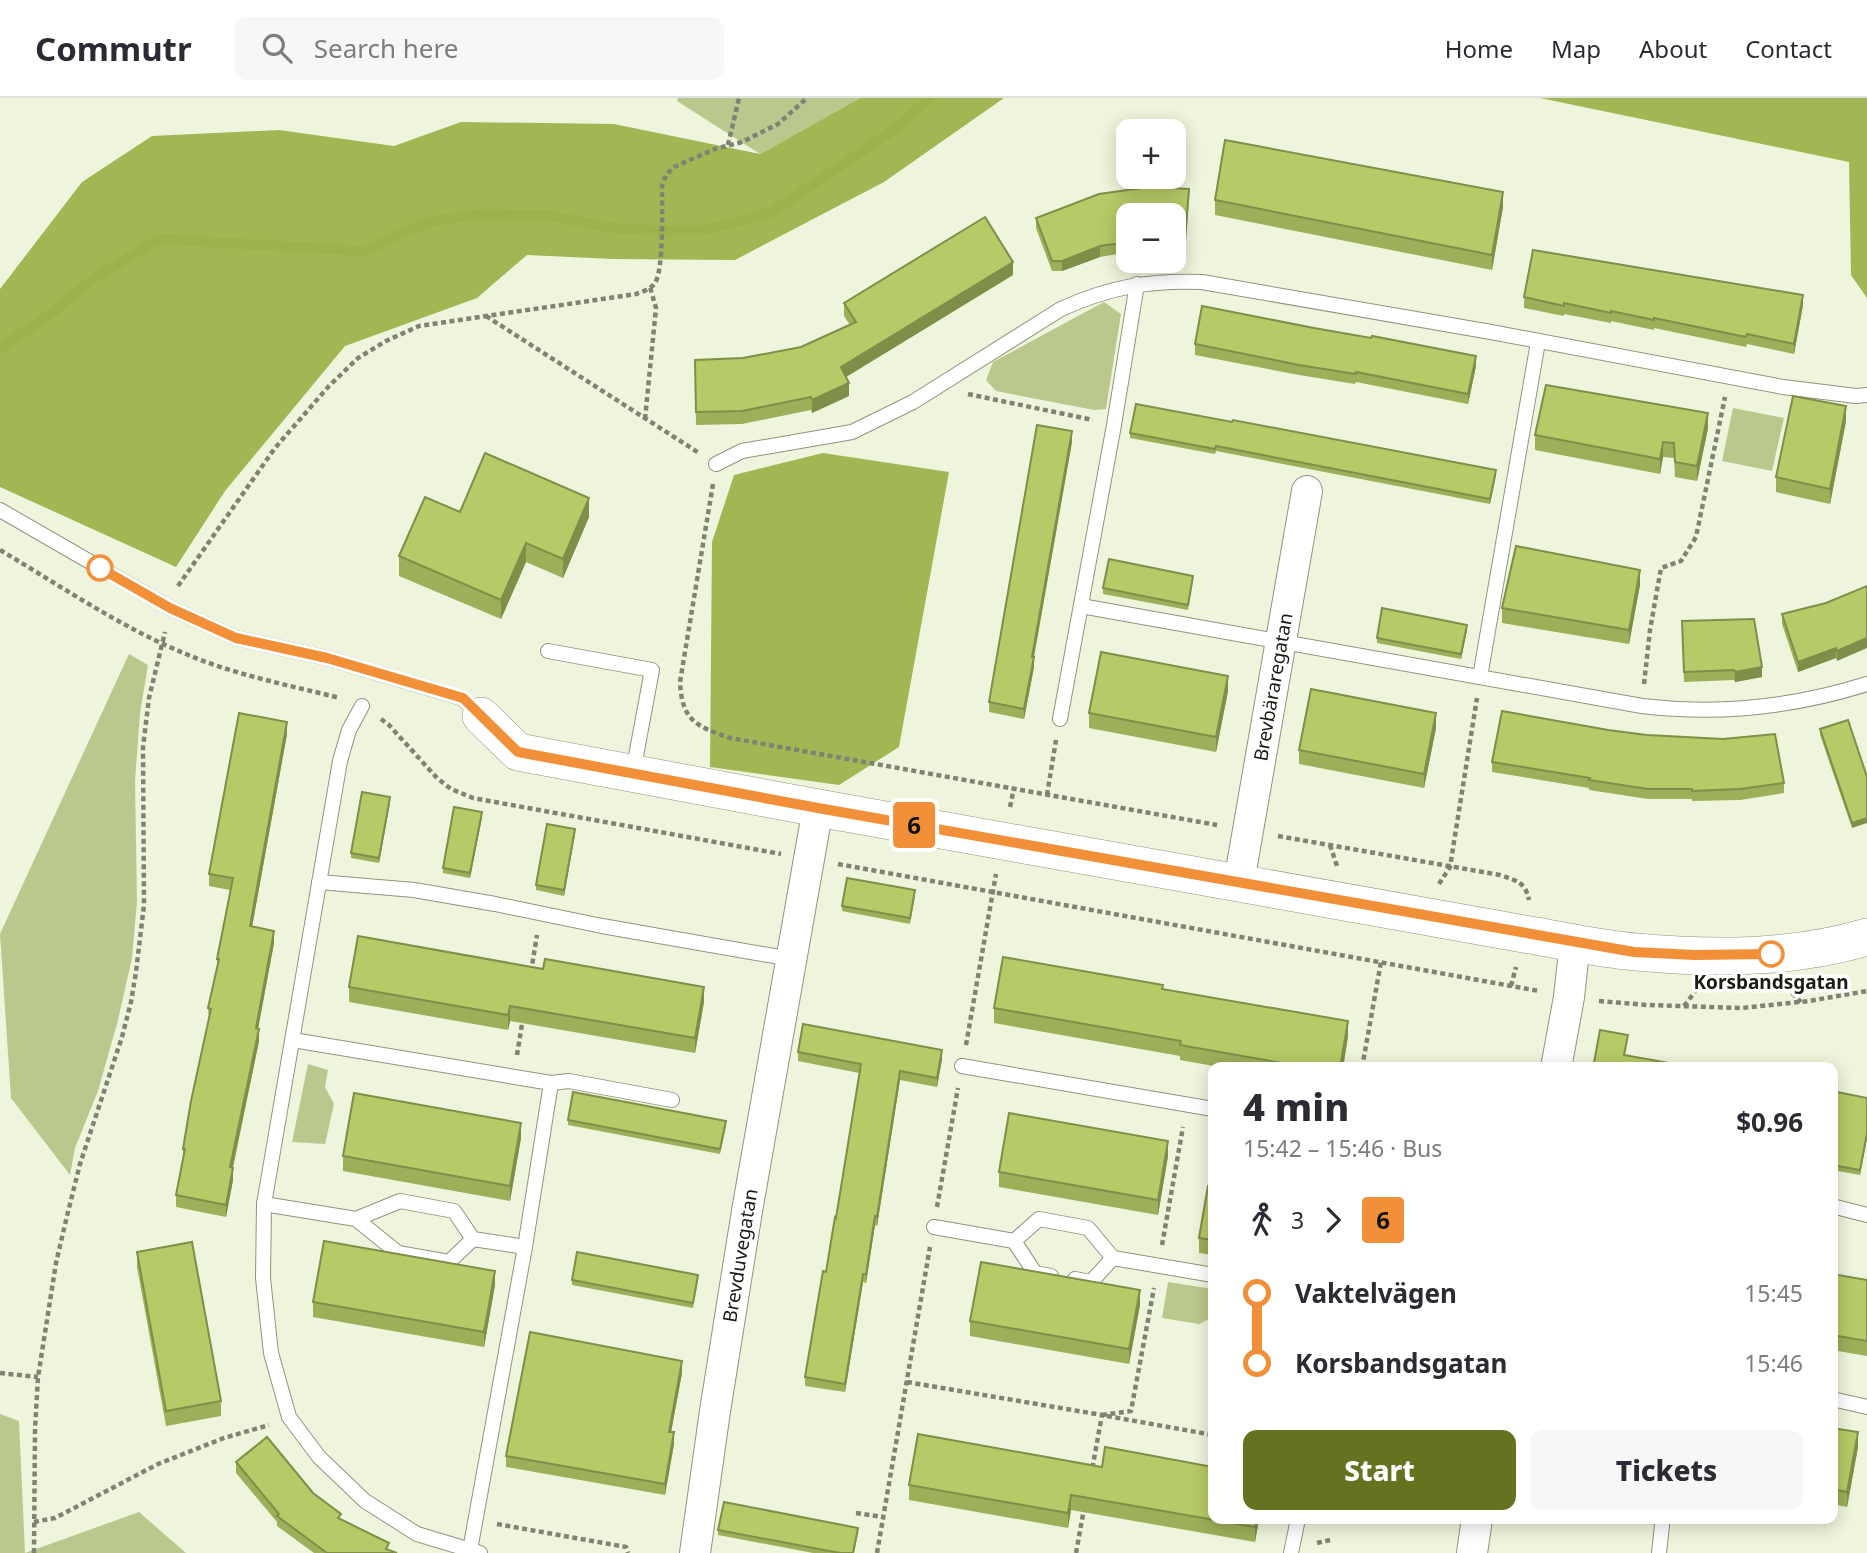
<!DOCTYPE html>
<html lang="en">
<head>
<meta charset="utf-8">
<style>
	body { margin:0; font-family:"Noto Sans",sans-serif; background:#f7f7f7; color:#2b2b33; height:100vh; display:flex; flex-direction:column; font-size:26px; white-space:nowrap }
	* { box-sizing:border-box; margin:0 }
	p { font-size:23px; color:#7c7c81 }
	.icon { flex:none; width:38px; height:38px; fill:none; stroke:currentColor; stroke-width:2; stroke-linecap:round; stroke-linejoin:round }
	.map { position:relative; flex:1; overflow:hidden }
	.drawer { position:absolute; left:1208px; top:964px; width:630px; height:462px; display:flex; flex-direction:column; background:#fff; border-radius:14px; box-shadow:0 4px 18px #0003 }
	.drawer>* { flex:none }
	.badge { padding:0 14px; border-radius:5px; font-size:24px; line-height:46px }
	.tools { position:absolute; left:1116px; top:21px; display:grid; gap:14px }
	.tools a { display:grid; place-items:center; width:70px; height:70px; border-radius:14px; background:#fff; box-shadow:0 4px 18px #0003; font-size:35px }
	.map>.badge { position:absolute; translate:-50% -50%; box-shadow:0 0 0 4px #fff }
	.legs { display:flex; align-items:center; gap:10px; height:77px; padding:0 35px; font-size:23px }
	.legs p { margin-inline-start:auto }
	.overview { display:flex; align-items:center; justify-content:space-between; height:119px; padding:0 35px }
	h1 { font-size:38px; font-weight:800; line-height:52px }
	.cta { display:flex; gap:14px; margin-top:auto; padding:14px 35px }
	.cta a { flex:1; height:80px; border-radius:14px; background:#647320; color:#fff; font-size:28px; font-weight:800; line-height:80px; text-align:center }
	.cta a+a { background:#f7f7f7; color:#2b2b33 }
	ul { padding:0 35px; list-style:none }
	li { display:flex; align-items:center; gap:24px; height:70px; font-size:26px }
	li i { display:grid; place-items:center; width:10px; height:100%; margin:0 9px; background:currentColor }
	li i::after { content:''; width:18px; height:18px; margin:-9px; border:5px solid; border-radius:50%; background:#fff }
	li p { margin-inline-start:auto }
	li:first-child i { background:linear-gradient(#0000 50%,currentColor 0) }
	li:last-child i { background:linear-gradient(currentColor 50%,#0000 0) }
	header { display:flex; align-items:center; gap:42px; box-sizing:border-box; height:98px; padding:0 35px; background:#fff; border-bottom:2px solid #e1e1e2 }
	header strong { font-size:33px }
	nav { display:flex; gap:38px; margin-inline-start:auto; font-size:24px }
	.search { width:490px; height:63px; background:#f7f7f7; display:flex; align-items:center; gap:18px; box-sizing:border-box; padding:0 24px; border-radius:14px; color:#7c7c81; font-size:26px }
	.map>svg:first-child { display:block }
	.green { fill:#bac88d }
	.forest { fill:#a2b753 }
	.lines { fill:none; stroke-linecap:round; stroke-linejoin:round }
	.stream { stroke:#9db14d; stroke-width:10 }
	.service-casing { stroke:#8f957f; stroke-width:16 }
	.minor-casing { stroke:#8f957f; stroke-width:32 }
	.tertiary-casing { stroke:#8f957f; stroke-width:38 }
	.path { stroke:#7f8373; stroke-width:4.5; stroke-dasharray:5 3.5; stroke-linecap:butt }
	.service { stroke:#fff; stroke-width:14 }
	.minor { stroke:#fff; stroke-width:30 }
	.tertiary { stroke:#fff; stroke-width:37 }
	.wall { fill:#9daf59 }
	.shaded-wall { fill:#7f8e48 }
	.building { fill:#b6cb67; stroke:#7f8e48; stroke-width:2 }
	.line-1-casing { stroke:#fff; stroke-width:16 }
	.line-1 { stroke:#f19039; stroke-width:10 }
	.stop-1-dot { fill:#fff; stroke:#f19039; stroke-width:3.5 }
	.labels { text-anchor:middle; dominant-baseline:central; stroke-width:7; stroke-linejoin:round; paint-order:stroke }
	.street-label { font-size:19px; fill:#1b1d15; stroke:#fff }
	.stop-label { font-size:19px; font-weight:bold; fill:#1b1d15; stroke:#fff }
</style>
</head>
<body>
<header>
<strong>Commutr</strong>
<div class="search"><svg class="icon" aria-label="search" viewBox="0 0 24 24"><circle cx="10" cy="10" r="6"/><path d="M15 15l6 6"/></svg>Search here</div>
<nav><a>Home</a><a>Map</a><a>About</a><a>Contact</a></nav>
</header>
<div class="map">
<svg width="1867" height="1455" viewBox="0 0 1867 1455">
	<rect width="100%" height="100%" fill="#eff5dc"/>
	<!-- green -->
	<g class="green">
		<polygon points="678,0 860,0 760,56 677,3"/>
		<polygon points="1104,204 1121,216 1106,311 1094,312 996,293 986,282 993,264"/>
		<polygon points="1733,310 1784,320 1772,373 1722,363"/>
		<polygon points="129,556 148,567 140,615 135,683 137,804 132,860 118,922 98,993 75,1050 70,1077 11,1000 0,836"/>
		<polygon points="308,966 328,972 325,989 334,1006 325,1046 292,1044"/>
		<polygon points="1168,1184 1213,1191 1213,1219 1199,1226 1162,1220"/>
		<polygon points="0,1316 19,1323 25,1455 139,1414 186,1455 0,1455"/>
	</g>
	<!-- forest -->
	<g class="forest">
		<polygon points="860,0 1004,0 884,84 735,162 613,161 527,157 477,200 345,248 225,393 176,469 0,389 0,191 82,84 152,38 279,32 394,48 461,24 614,26 760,56"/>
		<polygon points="1540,0 1867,0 1867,200 1851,177 1849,64"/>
		<polygon points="823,355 949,374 899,649 839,687 710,669 712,444 734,377"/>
	</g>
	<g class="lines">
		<!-- stream -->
		<polyline class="stream" points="0,250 44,221 97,178 160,141 363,153 429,124 480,116 545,117 613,130 646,132 706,132 772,114 896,30 931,0"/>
		<!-- service casing -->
		<g class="service-casing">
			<g id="service">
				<path d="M716,366L742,353L852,334L913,304L1061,211C1110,189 1148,182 1202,184L1491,234L1783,289L1856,298L1867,297"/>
				<polyline points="0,412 170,510 236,540 327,560 462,600 481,618"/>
				<path d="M1081,508L1642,608C1717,617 1794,609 1867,586"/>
				<polyline points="548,553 652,572 633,674"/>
				<polyline points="1480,579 1538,244"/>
				<polyline points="362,608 349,632 340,663 264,1106 263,1180 271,1255 289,1319 319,1359 365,1403 417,1436 480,1455"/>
				<polyline points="1060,621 1114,327 1137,186"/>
				<polyline points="319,784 414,792 495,806 602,828 791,861"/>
				<polyline points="293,942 551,985 569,983 672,1002"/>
				<polyline points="962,968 1213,1011"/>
				<polyline points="264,1106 356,1121 400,1103 454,1113 473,1141 525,1149"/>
				<polyline points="1832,1108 1867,1117"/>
				<polyline points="356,1121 398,1155 449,1164 473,1141"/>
				<polyline points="934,1129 1014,1143 1039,1121 1088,1130 1113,1160 1213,1177"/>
				<polyline points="1014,1143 1035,1175 1051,1178"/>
				<polyline points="1075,1181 1091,1184 1113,1160"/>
				<polyline points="1832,1301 1867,1309"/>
				<polyline points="470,1452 525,1149 551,985"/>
				<polyline points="1291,1455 1298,1421"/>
				<polyline points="1659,1455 1662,1427 1661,1421"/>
			</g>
		</g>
		<!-- minor casing -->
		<g class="minor-casing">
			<g id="minor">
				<path id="s1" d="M1239,784L1307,393"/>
				<polyline points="1556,970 1569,899 1575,844"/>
				<path id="s2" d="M695,1455L715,1313L747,1113L818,710"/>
				<polyline points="1472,1455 1477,1421"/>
			</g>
		</g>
		<!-- tertiary casing -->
		<g class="tertiary-casing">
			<path id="tertiary" d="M481,618L518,654L818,710L1524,836C1561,842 1599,851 1636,854C1713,861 1792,861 1867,839"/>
		</g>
		<!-- path -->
		<g class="path">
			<polyline points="728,47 739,0"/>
			<polyline points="486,218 699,355"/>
			<polyline points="968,296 1093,322"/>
			<polyline points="645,321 656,210 650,189"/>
			<path d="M713,386L680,584C682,623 696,628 730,640L1217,727"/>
			<path d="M0,452C61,488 120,529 186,556C235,577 288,587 340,600"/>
			<path d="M178,488L275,350L329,288L358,260L386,243L419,228L636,196C642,194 651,191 655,185C664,171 662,108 662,88L666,77L674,69L715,51L742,44L778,26L807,0"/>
			<polyline points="1644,586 1650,532 1661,470 1681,463 1696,439 1725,299"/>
			<polyline points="381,621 389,627 437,680 451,691 473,700 781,756"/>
			<polyline points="1047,697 1056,642"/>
			<polyline points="1010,709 1014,690"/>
			<path d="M1278,738L1500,777C1516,783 1525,783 1529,802"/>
			<polyline points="1330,747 1337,768"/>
			<polyline points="838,766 1539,893"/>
			<polyline points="1439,786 1450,769 1477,600"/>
			<polyline points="531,874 537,837"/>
			<polyline points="1511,888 1516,869"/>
			<polyline points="1786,889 1801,904"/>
			<polyline points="1599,903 1647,907 1742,910 1809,903 1867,893"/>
			<polyline points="1684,908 1697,891"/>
			<polyline points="966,947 996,776"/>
			<polyline points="517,957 523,920"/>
			<polyline points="1362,970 1381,864"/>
			<polyline points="937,1109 958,990"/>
			<polyline points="1162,1147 1183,1029"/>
			<polyline points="0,1275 38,1279"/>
			<polyline points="907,1284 1102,1317 1092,1372"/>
			<polyline points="1102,1317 1131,1313 1154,1190"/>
			<polyline points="1107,1318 1213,1337"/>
			<polyline points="856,1415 883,1419"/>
			<polyline points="34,1424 55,1420 158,1366 224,1340 269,1327"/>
			<polyline points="497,1426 626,1449 628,1455"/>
			<polyline points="1317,1445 1330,1442"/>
			<polyline points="34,1455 35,1331 38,1279 56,1165 67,1118 80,1066 122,939 131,904 136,874 144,807 143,649 149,600 165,534"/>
			<polyline points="877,1455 930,1149"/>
			<polyline points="1076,1455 1084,1411"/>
		</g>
		<!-- service -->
		<use href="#service" class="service"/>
		<!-- minor -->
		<use href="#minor" class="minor"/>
		<!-- tertiary -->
		<use href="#tertiary" class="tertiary"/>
	</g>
	<!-- wall -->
	<g class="wall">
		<polygon points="1189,101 1185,153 1174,152 1174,117 1129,117 1129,154 1100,159 1062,173 1052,173 1036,130 1036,120"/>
		<polygon points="1215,102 1503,109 1492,172 1215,117"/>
		<polygon points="1013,177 846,279 849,298 812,315 811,312 742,326 696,327 695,262 743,260 801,249 850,227 844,218 844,205"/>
		<polygon points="1524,199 1803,207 1794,256 1747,246 1746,249 1654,230 1654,232 1611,223 1611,225 1564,216 1564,218 1524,210"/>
		<polygon points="1195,246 1476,268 1468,306 1356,284 1355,286 1299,277 1195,257"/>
		<polygon points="1846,323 1830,406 1776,394 1776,379"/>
		<polygon points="1708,330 1697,383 1675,379 1674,360 1663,359 1660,376 1535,352 1535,337"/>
		<polygon points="1130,335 1496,377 1490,406 1216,353 1215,356 1130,340"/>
		<polygon points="1072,344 1034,559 1034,569 1024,621 989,614 989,604"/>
		<polygon points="460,414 589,419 563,480 526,464 501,521 399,478 399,458"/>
		<polygon points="1193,483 1188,512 1103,496 1103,490"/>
		<polygon points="1640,487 1629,546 1502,525 1502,510"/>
		<polygon points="1867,488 1837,563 1836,560 1798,574 1782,526 1782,516 1826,505"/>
		<polygon points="1467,532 1461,561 1377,545 1377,540"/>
		<polygon points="1682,533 1762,579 1735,584 1734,582 1684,584"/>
		<polygon points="1228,593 1216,654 1089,630 1089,615"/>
		<polygon points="1436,630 1424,690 1299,666 1299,652"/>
		<polygon points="1820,631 1867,679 1852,730 1820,637"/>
		<polygon points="287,636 252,829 274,845 258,930 259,943 233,1070 233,1082 226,1119 176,1109 176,1097 183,1063 183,1051 209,922 208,910 217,872 217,861 230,792 209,788 209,776"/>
		<polygon points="1492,664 1784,685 1784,695 1740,702 1692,703 1692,701 1648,701 1589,692 1589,690 1492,674"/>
		<polygon points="390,704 379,765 351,760 351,755"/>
		<polygon points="482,719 470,780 443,775 443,770"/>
		<polygon points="575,736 564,798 536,792 536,787"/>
		<polygon points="915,798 910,826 842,813 842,808"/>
		<polygon points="543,871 704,904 695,955 510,923 508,932 349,904 349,889"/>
		<polygon points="1163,891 1348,938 1343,970 1225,970 1180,962 1180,958 994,925 994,910"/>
		<polygon points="798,954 942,961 937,989 900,982 877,1128 875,1127 866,1185 863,1184 845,1294 805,1288 805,1279 836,1120 859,975 798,963"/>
		<polygon points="1832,993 1867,1000 1867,1040 1860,1077 1832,1072"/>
		<polygon points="568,1022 726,1028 720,1056 568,1027"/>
		<polygon points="521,1040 510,1103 343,1073 343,1058"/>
		<polygon points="1168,1058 1158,1117 999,1089 999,1074"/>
		<polygon points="1213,1089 1213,1157 1199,1155 1199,1140"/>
		<polygon points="137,1154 221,1303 221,1318 166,1328 137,1169"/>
		<polygon points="1832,1176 1867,1182 1867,1258 1832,1252"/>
		<polygon points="572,1182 698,1182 693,1210 572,1187"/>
		<polygon points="495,1187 484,1249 313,1219 313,1204"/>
		<polygon points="1140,1207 1129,1266 970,1238 970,1223"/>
		<polygon points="682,1275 671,1334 674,1346 665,1397 506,1369 506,1358"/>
		<polygon points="1832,1330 1858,1349 1847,1409 1832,1406"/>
		<polygon points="918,1336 1259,1421 1255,1444 1071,1412 1068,1430 909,1402 909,1387"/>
		<polygon points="236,1364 313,1395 341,1421 389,1452 397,1455 314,1455 277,1428 277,1424 236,1375"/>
		<polygon points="718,1432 858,1435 854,1455 813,1455 718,1437"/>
	</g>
	<!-- shaded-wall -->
	<g class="shaded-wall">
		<polygon points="1503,94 1503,109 1492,172 1492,157"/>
		<polygon points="1100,148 1100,159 1062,173 1062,163"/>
		<polygon points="1013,164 1013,177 841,282 841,269"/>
		<polygon points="1803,197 1803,207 1794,256 1794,246"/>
		<polygon points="1476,258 1476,268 1468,306 1468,296"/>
		<polygon points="849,285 849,298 812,315 812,302"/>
		<polygon points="1846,308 1846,323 1830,406 1830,391"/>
		<polygon points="1708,315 1708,330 1697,383 1697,368"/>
		<polygon points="1072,333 1072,344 1032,569 1032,559"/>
		<polygon points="1663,344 1663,359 1660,376 1660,361"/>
		<polygon points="1496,372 1496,377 1490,406 1490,401"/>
		<polygon points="589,400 589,419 563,480 563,461"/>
		<polygon points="526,445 526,464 501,521 501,502"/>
		<polygon points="1640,472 1640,487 1629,546 1629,532"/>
		<polygon points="1467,527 1467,532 1461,561 1461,556"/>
		<polygon points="1867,540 1867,550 1837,563 1837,553"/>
		<polygon points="1836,550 1836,560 1798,574 1798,564"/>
		<polygon points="1034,559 1034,569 1024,621 1024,611"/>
		<polygon points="1762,569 1762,579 1735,584 1735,574"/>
		<polygon points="1228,578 1228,593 1216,654 1216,639"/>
		<polygon points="1436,615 1436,630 1424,690 1424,676"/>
		<polygon points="287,624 287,636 250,840 250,828"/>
		<polygon points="390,699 390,704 379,765 379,760"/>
		<polygon points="482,714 482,719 470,780 470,775"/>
		<polygon points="1867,720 1867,725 1852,730 1852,725"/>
		<polygon points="575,731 575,736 564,798 564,792"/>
		<polygon points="274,833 274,845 256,942 256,930"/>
		<polygon points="704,889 704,904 695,955 695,940"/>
		<polygon points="510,908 510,923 508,932 508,917"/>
		<polygon points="1348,923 1348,938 1343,970 1340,970"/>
		<polygon points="259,931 259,943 230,1081 230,1069"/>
		<polygon points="942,952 942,961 937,989 937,980"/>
		<polygon points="900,973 900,982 877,1128 877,1119"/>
		<polygon points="521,1025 521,1040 510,1103 510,1088"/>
		<polygon points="1867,1035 1867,1040 1860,1077 1860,1072"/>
		<polygon points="1168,1043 1168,1058 1158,1117 1158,1102"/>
		<polygon points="233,1070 233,1082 226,1119 226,1107"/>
		<polygon points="875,1118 875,1127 866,1185 866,1176"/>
		<polygon points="495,1173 495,1187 484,1249 484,1234"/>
		<polygon points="863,1176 863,1184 845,1294 845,1286"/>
		<polygon points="1140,1192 1140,1207 1129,1266 1129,1251"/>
		<polygon points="682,1263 682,1275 669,1345 669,1334"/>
		<polygon points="674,1334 674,1346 665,1397 665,1386"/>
		<polygon points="1858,1334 1858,1349 1847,1409 1847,1394"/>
		<polygon points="1071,1397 1071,1412 1068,1430 1068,1415"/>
		<polygon points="1257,1421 1259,1421 1255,1444 1255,1429"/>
	</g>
	<!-- building -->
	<g class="building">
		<polygon points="1225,42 1503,94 1492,157 1215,102"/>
		<polygon points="1149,89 1189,91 1185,143 1174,142 1174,117 1129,117 1129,144 1100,148 1062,163 1052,163 1036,120 1099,96"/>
		<polygon points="985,119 1013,164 841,269 849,285 812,302 811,299 742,313 696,314 695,262 743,260 801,249 856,224 844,205"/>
		<polygon points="1533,152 1803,197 1794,246 1747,236 1746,239 1654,220 1654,222 1611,213 1611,215 1564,205 1564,208 1524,199"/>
		<polygon points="1202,208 1314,230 1371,240 1372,238 1476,258 1468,296 1356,274 1355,276 1299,267 1195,246"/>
		<polygon points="1546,287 1708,315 1697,368 1675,364 1674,345 1663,344 1660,361 1535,337"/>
		<polygon points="1793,298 1846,308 1830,391 1776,379"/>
		<polygon points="1136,306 1232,324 1233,322 1496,372 1490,401 1216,348 1215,351 1130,335"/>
		<polygon points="1037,327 1072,333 1032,559 1034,559 1024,611 989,604"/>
		<polygon points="485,355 589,400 563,461 526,445 501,502 399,458 425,399 460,414"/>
		<polygon points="1516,448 1640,472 1629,532 1502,510"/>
		<polygon points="1109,461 1193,478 1188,507 1103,490"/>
		<polygon points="1867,488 1867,540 1837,553 1836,550 1798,564 1782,516 1826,505"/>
		<polygon points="1382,510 1467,527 1461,556 1377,540"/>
		<polygon points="1754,521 1762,569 1735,574 1734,572 1684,574 1682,523"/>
		<polygon points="1101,554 1228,578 1216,639 1089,615"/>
		<polygon points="1311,591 1436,615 1424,676 1299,652"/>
		<polygon points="1502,613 1608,632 1647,637 1723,641 1775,636 1784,685 1740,691 1692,693 1692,691 1648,691 1589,682 1590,680 1492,664"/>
		<polygon points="239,615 287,624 250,828 274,833 256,930 259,931 230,1069 233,1070 226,1107 176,1097 185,1051 183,1051 191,1003 211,911 208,910 219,861 217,861 233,780 209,776"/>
		<polygon points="1848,622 1867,679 1867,720 1852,725 1820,631"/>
		<polygon points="362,694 390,699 379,760 351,755"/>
		<polygon points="454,709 482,714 470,775 443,770"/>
		<polygon points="547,726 575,731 564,792 536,787"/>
		<polygon points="847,780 915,792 910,820 842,808"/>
		<polygon points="358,838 543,871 545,861 704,889 695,940 510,908 508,917 349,889"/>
		<polygon points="1003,859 1163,887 1162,891 1348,923 1340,970 1310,970 1180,947 1181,943 994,910"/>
		<polygon points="803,926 942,952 937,980 900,973 877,1119 875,1118 866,1176 863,1176 845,1286 805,1279 823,1173 826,1174 835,1119 836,1120 861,966 798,954"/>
		<polygon points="1600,932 1628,937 1624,957 1686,968 1686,970 1593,970"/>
		<polygon points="1832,993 1867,1000 1867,1035 1860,1072 1832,1067"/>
		<polygon points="573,994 726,1023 720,1051 568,1022"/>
		<polygon points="354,995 521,1025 510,1088 343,1058"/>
		<polygon points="1009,1015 1168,1043 1158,1102 999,1074"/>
		<polygon points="1208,1088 1213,1089 1213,1142 1199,1140"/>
		<polygon points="324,1143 495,1173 484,1234 313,1204"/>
		<polygon points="192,1144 221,1303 166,1313 137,1154"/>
		<polygon points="577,1154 698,1177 693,1205 572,1182"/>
		<polygon points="981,1164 1140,1192 1129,1251 970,1223"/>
		<polygon points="1832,1176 1867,1182 1867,1243 1832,1237"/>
		<polygon points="530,1234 682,1263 669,1334 674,1334 665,1386 506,1358"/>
		<polygon points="1832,1330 1858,1334 1847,1394 1832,1391"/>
		<polygon points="918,1336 1102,1369 1105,1349 1213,1369 1213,1421 1257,1421 1255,1429 1071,1397 1068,1415 909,1387"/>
		<polygon points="267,1339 313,1395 341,1416 338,1420 389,1445 386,1451 397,1455 327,1455 277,1418 279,1416 236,1364"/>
		<polygon points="724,1404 858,1430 853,1455 840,1455 718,1432"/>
	</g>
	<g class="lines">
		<!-- line-1 casing -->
		<g class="line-1-casing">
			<polyline id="line-1" points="100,470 170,510 236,540 327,560 463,600 518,654 818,710 1634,854 1695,857 1771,856"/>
		</g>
		<!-- line-1 -->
		<use href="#line-1" class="line-1"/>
	</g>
	<!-- markers -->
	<g class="stop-1-dot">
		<circle cx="100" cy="470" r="12"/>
		<circle cx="1771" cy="856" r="12"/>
	</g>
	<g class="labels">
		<!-- street labels -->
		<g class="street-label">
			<text stroke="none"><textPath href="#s1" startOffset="198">Brevbäraregatan</textPath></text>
			<text stroke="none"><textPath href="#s2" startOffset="301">Brevduvegatan</textPath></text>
		</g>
		<!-- stop labels -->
		<g class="stop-label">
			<text x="1771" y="884">Korsbandsgatan</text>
		</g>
	</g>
</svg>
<div class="tools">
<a>+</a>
<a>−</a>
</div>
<b class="badge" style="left:914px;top:727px;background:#f19039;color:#111">6</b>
<section class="drawer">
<div class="overview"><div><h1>4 min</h1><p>15:42 – 15:46 · Bus</p></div><b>$0.96</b></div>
<div class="legs"><svg class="icon" aria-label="walk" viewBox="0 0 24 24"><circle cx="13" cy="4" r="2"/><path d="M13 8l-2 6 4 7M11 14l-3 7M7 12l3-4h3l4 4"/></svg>3<svg class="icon" aria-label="forward" viewBox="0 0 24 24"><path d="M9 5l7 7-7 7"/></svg><b class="badge" style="background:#f19039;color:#111">6</b></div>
<ul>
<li><i style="color:#f19039"></i><b>Vaktelvägen</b><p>15:45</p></li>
<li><i style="color:#f19039"></i><b>Korsbandsgatan</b><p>15:46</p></li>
</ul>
<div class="cta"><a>Start</a><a>Tickets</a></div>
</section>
</div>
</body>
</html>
